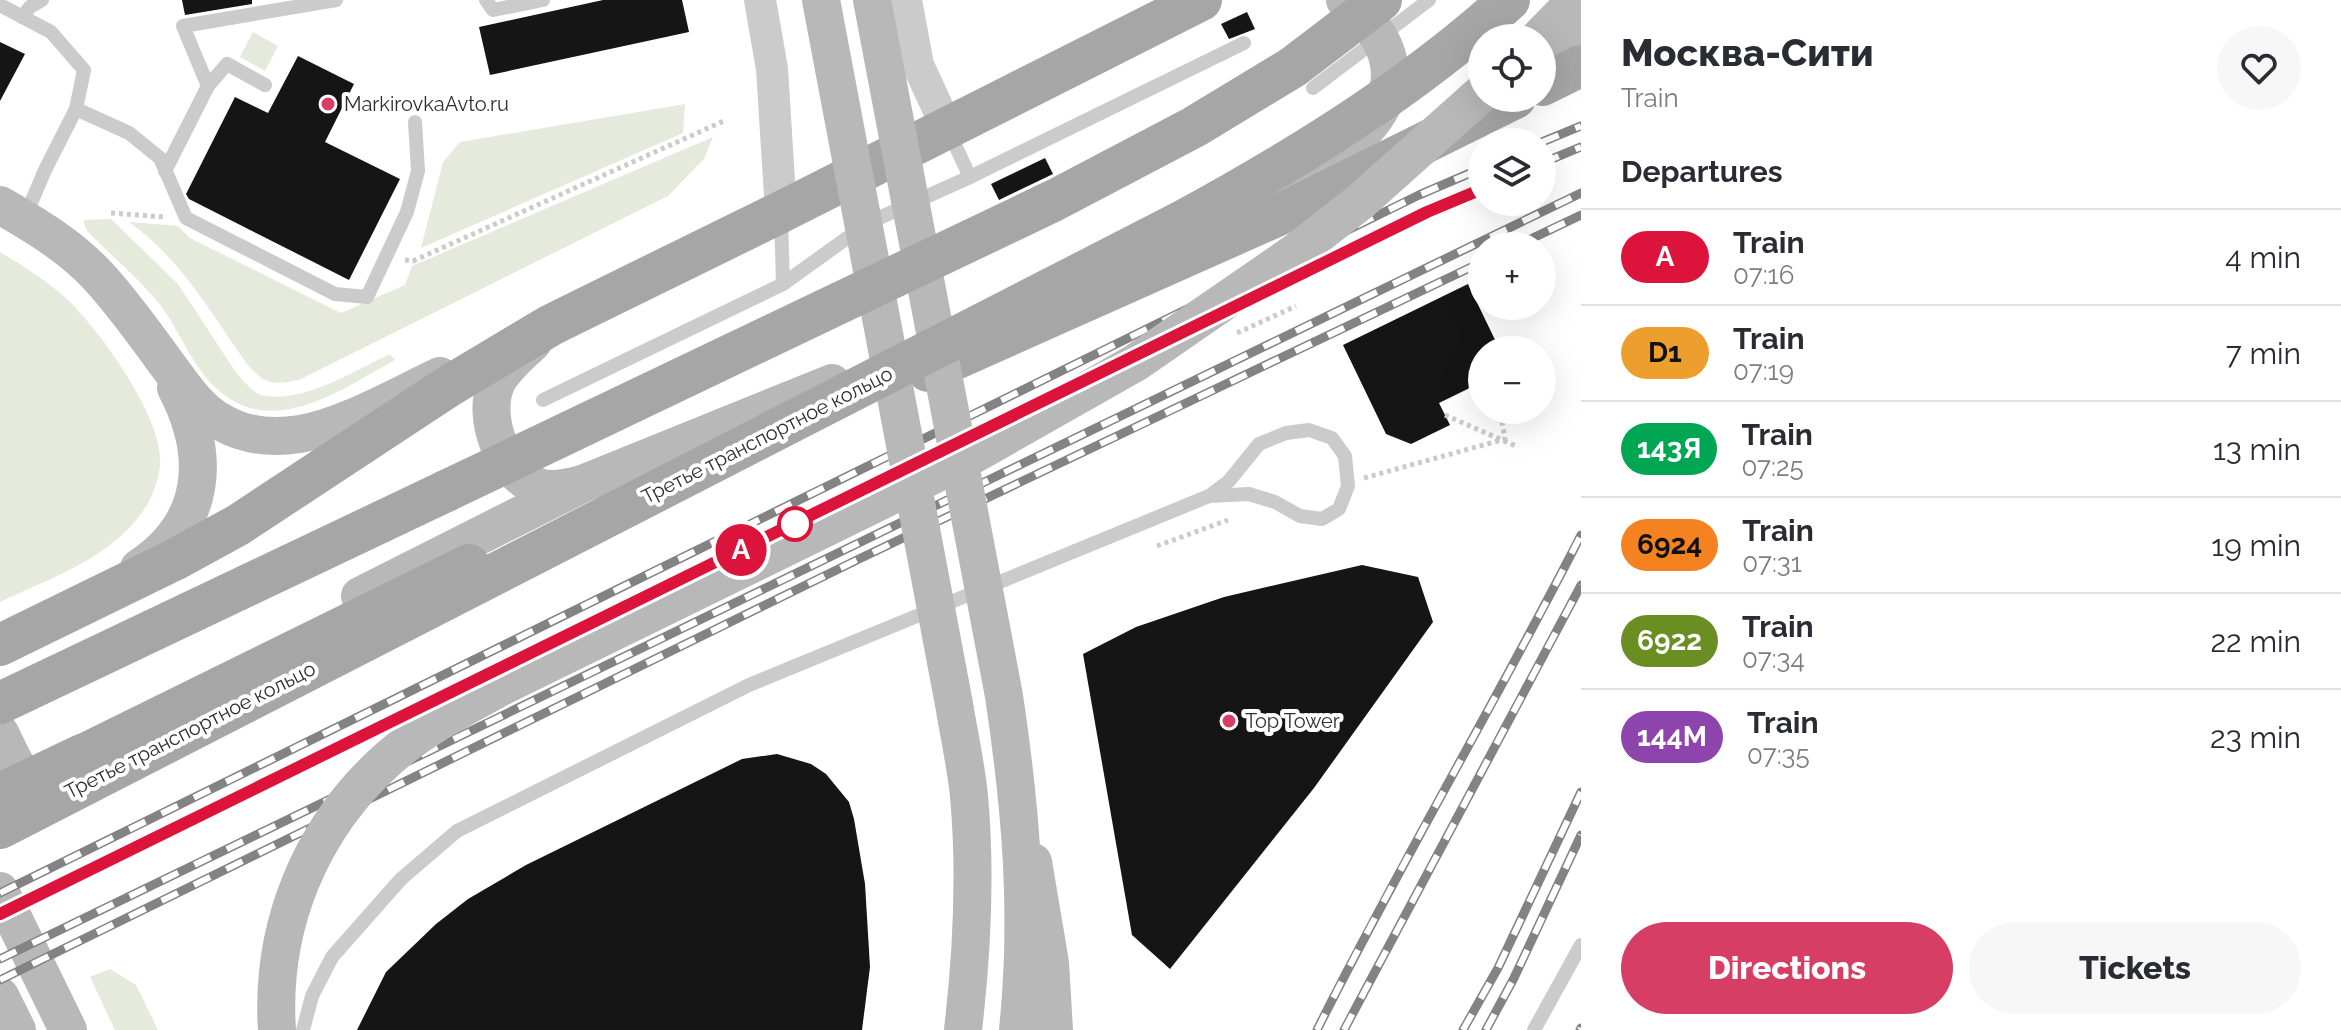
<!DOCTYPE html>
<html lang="en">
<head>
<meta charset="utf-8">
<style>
	body { margin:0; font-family:Raleway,sans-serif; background:#f7f7f7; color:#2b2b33; height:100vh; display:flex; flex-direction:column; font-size:30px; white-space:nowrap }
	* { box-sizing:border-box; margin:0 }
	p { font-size:26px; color:#7c7c81 }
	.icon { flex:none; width:44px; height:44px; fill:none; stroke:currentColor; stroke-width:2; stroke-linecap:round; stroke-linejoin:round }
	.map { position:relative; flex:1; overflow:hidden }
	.sheet { display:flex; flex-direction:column; background:#fff; width:760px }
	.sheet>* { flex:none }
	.badge { padding:0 16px; border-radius:26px; font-size:28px; line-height:52px }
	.tools { position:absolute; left:1468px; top:24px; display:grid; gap:16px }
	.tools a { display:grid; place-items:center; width:88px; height:88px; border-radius:50%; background:#fff; box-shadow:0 8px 32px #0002; font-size:40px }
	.map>.badge { position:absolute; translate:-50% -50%; box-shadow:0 0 0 4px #fff }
	h2 { padding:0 40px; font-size:30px; line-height:72px }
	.round { display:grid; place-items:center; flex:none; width:84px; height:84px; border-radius:42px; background:#f7f7f7 }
	.summary { display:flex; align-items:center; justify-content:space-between; height:136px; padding:0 40px }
	h1 { font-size:38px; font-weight:800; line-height:60px }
	.action { display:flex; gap:16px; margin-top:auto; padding:16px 40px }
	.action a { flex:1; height:92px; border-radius:48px; background:#d73e65; color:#fff; font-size:32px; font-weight:800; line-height:92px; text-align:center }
	.action a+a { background:#f7f7f7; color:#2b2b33 }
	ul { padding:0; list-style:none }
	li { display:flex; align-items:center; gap:24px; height:96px; padding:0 40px; border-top:2px solid #e1e1e2 }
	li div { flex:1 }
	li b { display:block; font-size:30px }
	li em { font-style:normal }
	li .badge { min-width:88px; font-weight:700; text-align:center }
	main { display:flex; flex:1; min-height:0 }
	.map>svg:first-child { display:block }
	.green { fill:#e6eadd }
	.building { fill:#151515 }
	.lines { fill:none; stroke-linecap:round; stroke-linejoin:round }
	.path { stroke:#cbcbcb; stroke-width:5; stroke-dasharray:4 4; stroke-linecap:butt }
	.service { stroke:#cbcbcb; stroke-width:14 }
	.tertiary { stroke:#cbcbcb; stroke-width:32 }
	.secondary { stroke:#b8b8b8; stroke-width:38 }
	.primary { stroke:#a6a6a6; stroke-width:42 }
	.rail-casing { stroke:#838383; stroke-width:9 }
	.rail { stroke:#fff; stroke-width:6; stroke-dasharray:18; stroke-linecap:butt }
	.secondary-bridge { stroke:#b8b8b8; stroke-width:38 }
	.primary-bridge { stroke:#a6a6a6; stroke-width:42 }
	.line-casing { stroke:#fff; stroke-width:18 }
	.line { stroke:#dc143c; stroke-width:12 }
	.poi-dot { fill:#d73e65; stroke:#fff; stroke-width:3 }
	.stop-dot { fill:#fff; stroke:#dc143c; stroke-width:4 }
	.labels { text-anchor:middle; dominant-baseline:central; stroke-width:8; stroke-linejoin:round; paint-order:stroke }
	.poi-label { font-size:20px; fill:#2e2e2e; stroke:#fff; text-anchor:start }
	.street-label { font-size:20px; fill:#2e2e2e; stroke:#fff }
</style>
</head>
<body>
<main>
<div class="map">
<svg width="1581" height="1030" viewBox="0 0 1581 1030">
	<rect width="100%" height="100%" fill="#fff"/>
	<!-- green -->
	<g class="green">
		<polygon points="253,32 278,46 265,71 240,57"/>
		<polygon points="685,104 683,133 421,248 443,162 460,142"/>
		<path d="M713,137L704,159L668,196L299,380C273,385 265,385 247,364C209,311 183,261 129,222L178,226L190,238L341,313L405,285L412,266Z"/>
		<path d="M111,219L178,284L237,374C245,382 254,395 266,396C307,402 355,370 390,354L395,360C342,389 272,441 216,388C192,366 180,332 161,306C140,279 111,256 87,231L83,220Z"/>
		<path d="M0,252C25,267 49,282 70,302C102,334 164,419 160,465C159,480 151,500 143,511C110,559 50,578 0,602Z"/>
		<polygon points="110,969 136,985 158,1030 115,1030 90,977"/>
	</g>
	<!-- building -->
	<g class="building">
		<polygon points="182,0 252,0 252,4 185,15"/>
		<polygon points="603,0 682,0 689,32 490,75 479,27"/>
		<polygon points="1247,12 1255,29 1229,39 1221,24"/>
		<polygon points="0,42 25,54 0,101"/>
		<polygon points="298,56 354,84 325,142 400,179 349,280 189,199 186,194 235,97 268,113"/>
		<polygon points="1045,158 1053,174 999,200 991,184"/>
		<polygon points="1468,284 1500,350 1482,350 1482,382 1439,403 1450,425 1411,444 1386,434 1343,345"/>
		<polygon points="1362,565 1418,577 1433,622 1314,788 1170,969 1132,935 1083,654 1136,627 1224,597"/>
		<polygon points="777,754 811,764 826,774 849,802 854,819 865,884 870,967 862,1030 357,1030 386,972 436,924 468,899 526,865 742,759"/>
	</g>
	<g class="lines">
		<!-- path -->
		<g class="path">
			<polyline points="111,213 165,217"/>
			<polyline points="405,260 413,261 726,120"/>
			<polyline points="1237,333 1296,306"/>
			<polyline points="1445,415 1518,447"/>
			<polyline points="1364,478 1505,439 1500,410"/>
			<polyline points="1157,546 1228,520"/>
		</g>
		<!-- service -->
		<g class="service">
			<polyline points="486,0 493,10 543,0"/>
			<polyline points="0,5 51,32 84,70 76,109 45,170 25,217"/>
			<polyline points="22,17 30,7 42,0"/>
			<polyline points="208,86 227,64 265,85"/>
			<polyline points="1313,88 1429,0"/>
			<polyline points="76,109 129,133 160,158 186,218 335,294 367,297 407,212 418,171 415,122"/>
			<polyline points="949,132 970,177 1244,43"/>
			<polyline points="165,171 208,86 183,26 336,0"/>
			<polyline points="781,217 783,284"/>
			<polyline points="543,400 783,284 868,223 970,177"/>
			<polyline points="303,1030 312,996 332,957 401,879 457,831 749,685 1209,496 1229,481 1259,444 1286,433 1309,430 1332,438 1345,456 1348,486 1339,509 1322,519 1300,516 1275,502 1249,494 1209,496"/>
			<polyline points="1534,1030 1581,945"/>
		</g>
		<!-- tertiary -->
		<g class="tertiary">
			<polyline points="760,0 772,69 781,212"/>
			<polyline points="906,0 918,65 947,128"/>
		</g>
		<!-- secondary -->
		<g class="secondary">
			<polyline points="1539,38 1576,0"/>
			<polyline points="1542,61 1581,39"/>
			<path d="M1281,194C1328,160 1413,117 1384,47C1376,30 1362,11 1345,0"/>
			<path d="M0,205C35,225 70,246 98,276C124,304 146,336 169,367C184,387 199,411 223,423C246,436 274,438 300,434C346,426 397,396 440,376"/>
			<path d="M533,342C521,354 503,368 496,384C482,417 502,473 536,486C550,492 565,488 579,485"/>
			<path d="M139,568C206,524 212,457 176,388"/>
			<polyline points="360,596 582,484 832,383"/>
			<path d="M0,733C13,759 22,789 53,793"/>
			<polyline points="1033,862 1050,963 1054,1030"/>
			<polyline points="0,891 68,1030"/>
			<polyline points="0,996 17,1030"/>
		</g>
		<!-- primary -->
		<g class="primary">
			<polyline points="1542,85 1581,66"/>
			<polyline points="928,371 1285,212 1515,98"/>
			<polyline points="0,645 174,560 238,525 449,386 551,325 781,212 1201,0"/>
			<polyline points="0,703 446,491"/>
			<polyline points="83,755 469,565"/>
		</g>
		<!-- rail casing -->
		<g class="rail-casing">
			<g id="rail">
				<polyline points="1542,142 1581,126"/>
				<polyline points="1542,163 1581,147"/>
				<polyline points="1516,246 1581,215"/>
				<polyline points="0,893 1419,195 1482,168"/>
				<polyline points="0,914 1427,212 1482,189"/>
				<polyline points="0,959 1581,193"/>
				<polyline points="0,980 861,558 1482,262"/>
				<path d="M1317,1030C1401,862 1496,702 1581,535"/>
				<polyline points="1344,1030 1581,585"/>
				<polyline points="1463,1030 1498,968 1581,792"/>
				<polyline points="1486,1030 1514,978 1581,835"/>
				<polyline points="1580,1030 1581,1028"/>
			</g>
		</g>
		<!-- rail -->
		<use href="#rail" class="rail"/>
		<!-- secondary-bridge -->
		<g class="secondary-bridge">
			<path d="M821,0L954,704C959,735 966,765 969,796C976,873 972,953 963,1030"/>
			<path d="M872,0L1004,696C1021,810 1030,914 1018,1030"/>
			<path d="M277,1030C270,926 311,827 389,758C423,728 464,707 503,686L964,460L1135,363L1296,252L1361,201L1482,93"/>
		</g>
		<!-- primary-bridge -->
		<g class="primary-bridge">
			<polyline points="446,491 1055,200 1194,127 1293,67 1381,0"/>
			<polyline points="0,794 82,755"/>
			<path d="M0,828L1183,221C1298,158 1411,89 1509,0"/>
		</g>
	</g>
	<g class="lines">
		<!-- line casing -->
		<g class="line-casing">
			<polyline id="line" points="0,914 1427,212 1482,189"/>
		</g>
		<!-- line -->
		<use href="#line" class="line"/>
	</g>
	<!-- markers -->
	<g class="poi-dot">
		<circle cx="328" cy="104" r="8"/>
		<circle cx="1229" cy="721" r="8"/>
	</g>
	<circle class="stop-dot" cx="795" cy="524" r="16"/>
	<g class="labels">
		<!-- poi labels -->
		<g class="poi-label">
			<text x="344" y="104">MarkirovkaAvto.ru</text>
			<text x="1245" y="721">Top Tower</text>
		</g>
		<!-- street labels -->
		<g class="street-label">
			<text transform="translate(767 435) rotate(-27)">Третье транспортное кольцо</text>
			<text transform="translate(190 730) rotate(-27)">Третье транспортное кольцо</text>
		</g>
	</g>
</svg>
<div class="tools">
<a><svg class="icon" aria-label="locate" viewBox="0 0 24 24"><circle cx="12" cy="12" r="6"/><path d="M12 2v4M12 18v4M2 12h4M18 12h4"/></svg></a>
<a><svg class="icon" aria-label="layers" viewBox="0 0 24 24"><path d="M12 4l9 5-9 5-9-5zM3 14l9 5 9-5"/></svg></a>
<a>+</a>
<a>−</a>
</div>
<b class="badge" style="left:741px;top:550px;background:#dc143c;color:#fff">A</b>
</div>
<section class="sheet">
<div class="summary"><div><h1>Москва-Сити</h1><p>Train</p></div><a class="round"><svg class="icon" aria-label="heart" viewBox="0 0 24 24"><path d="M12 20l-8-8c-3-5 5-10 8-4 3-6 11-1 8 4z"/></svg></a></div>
<h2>Departures</h2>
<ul>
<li><span class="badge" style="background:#dc143c;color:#fff">A</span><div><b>Train</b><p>07:16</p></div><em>4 min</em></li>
<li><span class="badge" style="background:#ed9f2d;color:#111">D1</span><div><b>Train</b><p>07:19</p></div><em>7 min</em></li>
<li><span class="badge" style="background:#00a651;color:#fff">143Я</span><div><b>Train</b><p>07:25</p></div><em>13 min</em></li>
<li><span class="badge" style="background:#f58220;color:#111">6924</span><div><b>Train</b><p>07:31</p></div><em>19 min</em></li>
<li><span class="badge" style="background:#6b8e23;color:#fff">6922</span><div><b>Train</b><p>07:34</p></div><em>22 min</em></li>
<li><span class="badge" style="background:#8e44ad;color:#fff">144М</span><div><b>Train</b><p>07:35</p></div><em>23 min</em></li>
</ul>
<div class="action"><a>Directions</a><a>Tickets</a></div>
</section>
</main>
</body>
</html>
